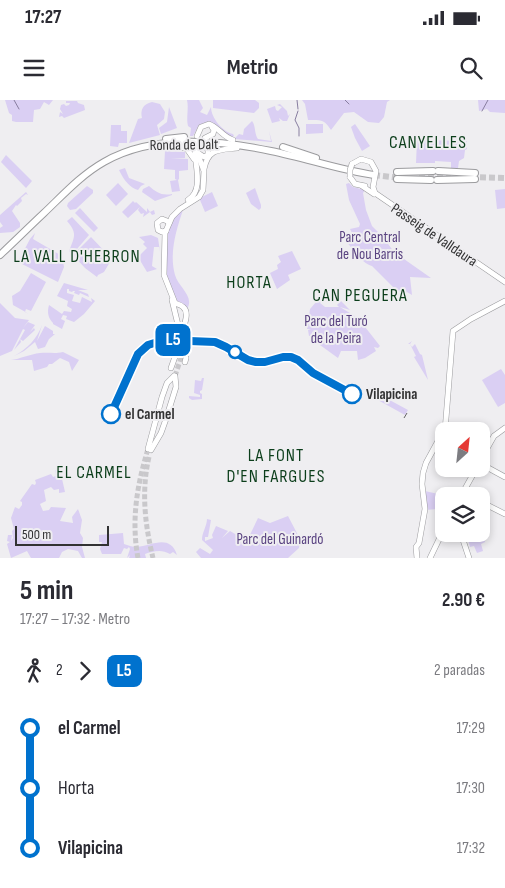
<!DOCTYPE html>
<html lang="es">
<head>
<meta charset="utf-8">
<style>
	body { margin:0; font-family:"Sofia Sans Condensed",sans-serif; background:#f7f7f7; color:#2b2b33; height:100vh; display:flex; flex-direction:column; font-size:19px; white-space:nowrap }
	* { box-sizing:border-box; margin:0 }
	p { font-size:16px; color:#7c7c81 }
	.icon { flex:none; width:28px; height:28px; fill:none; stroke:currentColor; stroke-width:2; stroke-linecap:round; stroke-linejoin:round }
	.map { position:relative; height:458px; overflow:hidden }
	.details { display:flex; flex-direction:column; background:#fff; flex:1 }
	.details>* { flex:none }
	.badge { padding:0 10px; border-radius:8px; font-size:18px; line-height:32px }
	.needle { width:32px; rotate:27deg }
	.tools { position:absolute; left:435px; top:322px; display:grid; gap:10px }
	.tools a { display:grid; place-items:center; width:55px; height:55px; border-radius:10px; background:#fff; box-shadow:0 2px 8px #0003; font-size:25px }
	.scale { position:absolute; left:15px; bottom:12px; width:94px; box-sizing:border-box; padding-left:5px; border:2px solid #323233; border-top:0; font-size:14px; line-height:18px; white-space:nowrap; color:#323233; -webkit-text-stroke:4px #efeef1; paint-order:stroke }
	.map>.badge { position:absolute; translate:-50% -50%; box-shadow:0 0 0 2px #fff }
	.legs { display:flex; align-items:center; gap:8px; height:55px; padding:0 20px; font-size:16px }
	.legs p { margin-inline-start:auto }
	.headline { display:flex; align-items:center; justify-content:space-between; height:85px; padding:0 20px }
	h1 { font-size:28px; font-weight:700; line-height:38px }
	ul { padding:0 20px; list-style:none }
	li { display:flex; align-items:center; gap:18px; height:60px; font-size:19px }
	li i { display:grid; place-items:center; width:8px; height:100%; margin:0 6px; background:currentColor }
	li i::after { content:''; width:12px; height:12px; margin:-6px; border:4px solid; border-radius:50%; background:#fff }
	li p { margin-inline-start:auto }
	li:first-child i { background:linear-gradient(#0000 50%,currentColor 0) }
	li:last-child i { background:linear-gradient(currentColor 50%,#0000 0) }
	.status { display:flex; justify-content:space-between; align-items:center; height:35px; padding:0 25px; background:#fff; direction:ltr }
	.status svg { height:14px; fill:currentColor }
	header { display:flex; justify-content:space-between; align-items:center; height:65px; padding:0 20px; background:#fff; font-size:22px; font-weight:700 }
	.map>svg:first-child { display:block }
	.green { fill:#dacff3 }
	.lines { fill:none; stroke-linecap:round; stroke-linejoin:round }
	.stream { stroke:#887ea0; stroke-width:1 }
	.major-tunnel { stroke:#c9c8cb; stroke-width:5; stroke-dasharray:5 2.5; stroke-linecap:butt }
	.highway-tunnel { stroke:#c9c8cb; stroke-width:6; stroke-dasharray:6 3; stroke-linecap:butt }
	.major-casing { stroke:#9b9b9e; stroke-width:6 }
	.highway-casing { stroke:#9b9b9e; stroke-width:8 }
	.major { stroke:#fff; stroke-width:5 }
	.highway { stroke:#fff; stroke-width:6 }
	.rail { stroke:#646365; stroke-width:1; stroke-dasharray:10 5; stroke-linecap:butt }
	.major-bridge-casing { stroke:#9b9b9e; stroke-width:6; stroke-linecap:butt }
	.major-bridge { stroke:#fff; stroke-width:5 }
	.line-1-casing { stroke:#fff; stroke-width:11 }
	.line-1 { stroke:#0072ce; stroke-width:8 }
	.stop-1-dot { fill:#fff; stroke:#0072ce; stroke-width:2.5 }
	.labels { text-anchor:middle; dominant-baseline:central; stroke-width:4; stroke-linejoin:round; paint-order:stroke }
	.street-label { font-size:15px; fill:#323233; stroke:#efeef1 }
	.park-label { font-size:15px; fill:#594280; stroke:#efeef1 }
	.stop-label { font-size:15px; font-weight:bold; fill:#323233; stroke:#efeef1; text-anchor:start }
	.quarter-label { font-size:18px; letter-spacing:1px; fill:#0c3e1b; stroke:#efeef1 }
</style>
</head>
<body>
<div class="status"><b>17:27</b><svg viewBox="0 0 49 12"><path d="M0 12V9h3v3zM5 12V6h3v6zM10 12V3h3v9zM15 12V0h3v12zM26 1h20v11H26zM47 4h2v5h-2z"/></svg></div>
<header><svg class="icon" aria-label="menu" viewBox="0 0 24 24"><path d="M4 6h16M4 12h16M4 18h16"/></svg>Metrio<svg class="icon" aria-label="search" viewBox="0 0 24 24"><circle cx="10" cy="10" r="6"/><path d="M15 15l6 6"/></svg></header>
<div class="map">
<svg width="505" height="458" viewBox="0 0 505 458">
	<rect width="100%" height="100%" fill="#efeef1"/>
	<!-- green -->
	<g class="green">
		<polygon points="5,0 53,0 49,5 44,2 40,9 34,10 33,22 16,22 12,21 12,15 9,13"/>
		<path d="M187,0H199L203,8L200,12L207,15L211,7C211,18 223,32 233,34L234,36L231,38L208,22L199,25L193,36H190L191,28L188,26C186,17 189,9 187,0Z"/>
		<polygon points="213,0 255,0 259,3 259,8 254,13 213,8"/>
		<path d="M302,0H390L387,2L384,17L379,23L368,22L354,12L344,13L331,30C324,19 321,20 308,20L305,4Z"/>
		<polygon points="478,0 505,0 505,13 490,12 487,9 479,11"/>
		<polygon points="66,1 77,1 78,3 76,5 78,3 84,5 85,10 64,18 62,16 59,17 60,12 63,14 60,9 61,5 64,4 66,6 69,5 70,3 66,3"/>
		<path d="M152,2L160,4L165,12L164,19L157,25L160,35L129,43L138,19L142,18C140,10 143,4 152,2Z"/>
		<polygon points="280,4 287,11 288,16 290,14 287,21 283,21 279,18 280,21 272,23 267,9 275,6 276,10 278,11 282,7 277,5"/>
		<polygon points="169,7 177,28 161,34 159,28 167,22"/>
		<path d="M252,21C256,26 254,33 258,39L271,41L269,31L272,42L234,39L239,34L243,35L244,29Z"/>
		<polygon points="306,24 323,24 323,33 306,34"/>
		<polygon points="355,24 370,46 362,51 355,38 351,27"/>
		<polygon points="111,25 121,25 121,31 127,31 127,43 119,43 118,47 110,46"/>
		<polygon points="417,40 467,41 467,49 465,50 464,58 459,61 458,68 451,69 451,62 435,61 435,63 416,63"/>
		<polygon points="165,51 185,52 185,58 171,58 188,59 188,70 179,71 179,79 178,80 180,91 172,92 170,81 177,80 175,79 175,70 164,69"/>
		<polygon points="6,55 32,81 26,88 1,62"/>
		<path d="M125,68L129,78L145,84L141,86L138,90C130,88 124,80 120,72L119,70Z"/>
		<polygon points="118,83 128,94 116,106 106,95"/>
		<path d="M349,83L353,87L365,90L363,93L366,110L372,126L383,137L394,152L431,178L410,177L412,195L407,192L404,195L394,188L372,166C362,163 354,151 347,142L353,135L350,129L359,127L360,124L349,100L346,84Z"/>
		<polygon points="87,86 93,90 93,93 76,109 70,110 67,106 68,103"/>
		<path d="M149,86C156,92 161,96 172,94V95L155,101L142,92L143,89Z"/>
		<polygon points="255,88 261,105 261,108 259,110 251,104 246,93"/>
		<polygon points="505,89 505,108 497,109 495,90"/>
		<polygon points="26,92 28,95 26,94 21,98 22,101 17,106 16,105 12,111 20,123 20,127 13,132 0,133 0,128 3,126 0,122 0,115"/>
		<polygon points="212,92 218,106 205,112 200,100 200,98"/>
		<polygon points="133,101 135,103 136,102 147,112 147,108 150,112 154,110 155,114 152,115 150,112 143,117 144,113 141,114 138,110 140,107 128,118 122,112"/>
		<polygon points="80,108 98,128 94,132 75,113"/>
		<path d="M183,110C176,130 169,154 175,175C178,187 195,196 187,209L176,203L166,179V132L170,121Z"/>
		<path d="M72,117L89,135L77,149L69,152C73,138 79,135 67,121Z"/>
		<polygon points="35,133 33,139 62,156 64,167 58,182 18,162 30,139"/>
		<polygon points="151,135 158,138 160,152 159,147 154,147 152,166 157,169 147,172 138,157 147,148 143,144 145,142 139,137"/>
		<polygon points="91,137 110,157 109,160 110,162 104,172 98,175 97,177 85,168 73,155"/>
		<polygon points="292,151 301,169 288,175 290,180 277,189 270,173 278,169 277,165 281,162 278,156"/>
		<polygon points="31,173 46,182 31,211 26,209 25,212 29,214 13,205 12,196 20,191"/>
		<path d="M64,183L88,190H78L88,194L89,197L80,193L79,195L74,193L75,191H73L72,192L69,191V189H67V193L74,195L72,201L80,203L82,197L92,202L91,198L95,201L84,214L74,222L66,219L67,216L63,215L61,219L65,221L62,229L53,224V223C48,218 47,212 49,205L62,214L64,211L71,212L72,209L67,206L68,201L57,196Z"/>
		<polygon points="323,194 325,197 320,203 325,207 339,207 337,205 341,201 350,210 340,207 358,218 380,246 378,248 374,247 376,251 365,258 358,260 357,251 341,251 338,258 320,245 312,231 312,236 309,236 308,230 311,229 307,229 310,209"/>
		<polygon points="0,203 15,218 29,220 23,228 28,222 35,225 30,232 34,228 35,230 23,241 20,239 21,242 14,250 25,230 23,229 12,251 0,256"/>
		<path d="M42,225L37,241L45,226L53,231V234H55L49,239L45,247L38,249L35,242L24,251L14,256C27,249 37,239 42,225Z"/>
		<polygon points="412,241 410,244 412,247 415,244 420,254 422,255 428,280 414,257 416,256 410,244 408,244"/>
		<path d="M63,252L79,260L72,271L69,262L60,258L52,264H49L47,267L34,271L32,260H11C20,259 30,254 40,253C49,252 54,254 63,252Z"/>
		<polygon points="501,269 505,275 505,303 498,307 482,280"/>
		<polygon points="202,278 204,278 202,290 200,291 200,293 202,294 202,299 192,300 189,298 189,296 200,297 200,295 194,293 195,280 201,281"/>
		<polygon points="386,292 384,297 408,310 405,315 376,299"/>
		<polygon points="55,370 60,370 65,392 59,393 59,389 54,390 51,387 44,390 46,401 40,404 43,411 49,410 51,407 66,408 60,421 73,423 72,417 78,409 82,420 80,433 83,438 82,447 85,458 82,458 78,451 68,449 62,452 59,458 31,458 27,451 11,458 7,444 10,442 7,441 8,435 12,435 11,441 13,438 12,431 14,429 11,418 15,407 19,409 22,405 22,402 20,401 32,384 35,385 36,383 35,380 51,374 53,377 56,376"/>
		<polygon points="425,391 447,396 444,396 444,409 442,409 442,405 439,404 437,409 426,410"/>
		<path d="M288,416L300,439L299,448L288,458H201L196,452L200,448L210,454L213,450L202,440C202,432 207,426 207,419L211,420L208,437H205V441L213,438L212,435L216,426L228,431L222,438L230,431L247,441L258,418L270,423Z"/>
		<path d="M123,433L124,444C128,445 132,447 137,447C151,446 170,433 177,455L173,452L170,454C162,449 153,451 145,454L146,458H129L130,455L127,458L130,449L129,447L127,449L124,448L121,454H102L100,449L102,442H99V435Z"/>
		<polygon points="471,434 478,434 479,436 483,434 485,442 481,444 483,451 477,453 474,446 470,447 468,439 472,438"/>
	</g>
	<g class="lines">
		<!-- stream -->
		<g class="stream">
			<polyline points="14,0 19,9"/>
			<polyline points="297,0 298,9"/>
			<polyline points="345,0 349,4"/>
			<polyline points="298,11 295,20 299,28 299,36"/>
			<polyline points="482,11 488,0"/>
		</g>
		<!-- major-tunnel -->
		<g class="major-tunnel">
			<polyline points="175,276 182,255 182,244"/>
			<path d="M149,357C141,391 145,425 153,458"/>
			<path d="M138,458C131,420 137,385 148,349"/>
		</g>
		<!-- highway-tunnel -->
		<g class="highway-tunnel">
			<polyline points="419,74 451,74"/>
			<polyline points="374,75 401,78"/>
			<polyline points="471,77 505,78"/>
		</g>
		<!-- major casing -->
		<g class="major-casing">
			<g id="major">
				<path d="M197,36L201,27L209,24C218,27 223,37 233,40"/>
				<polyline points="205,38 213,34 214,30 212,27"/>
				<polyline points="175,45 187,49 194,59"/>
				<polyline points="198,53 204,57 208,55 208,49 202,45"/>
				<polyline points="352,64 361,59 371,62 376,71 373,87 375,93 505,182"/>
				<path d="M204,69C208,48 220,50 237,48"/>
				<polyline points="350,77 355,84 365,86"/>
				<polyline points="362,86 374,94"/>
				<path d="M188,100C203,91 196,69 195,53"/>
				<polyline points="166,131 162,132 158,130 157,123 162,119 167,121 169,123"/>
				<polyline points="172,200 180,233"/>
				<path d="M182,236C182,228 191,213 183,207C181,205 177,204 175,203L164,175L165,133L172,117L180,109L199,97L203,90L204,71L198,55L197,47"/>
				<polyline points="185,262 186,258"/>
				<polyline points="171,268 176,254"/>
				<polyline points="445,331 453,231 471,219 505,201"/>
				<polyline points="148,349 162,297 167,283 174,276"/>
				<polyline points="151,350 161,333 166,319 176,287 175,276"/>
				<polyline points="481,359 494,336 505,328"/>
				<polyline points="481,364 505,377"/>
				<polyline points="463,393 470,396"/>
				<polyline points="461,396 476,369"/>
				<polyline points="481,402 505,414"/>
				<polyline points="461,434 469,458"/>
				<polyline points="417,458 416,447 419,443 425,409 422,384 423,373 426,363 438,341 444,344"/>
				<polyline points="430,458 444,429"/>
			</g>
		</g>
		<!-- highway casing -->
		<g class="highway-casing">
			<g id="highway">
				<polyline points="166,39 184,37"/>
				<polyline points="283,47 316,58"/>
				<polyline points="438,71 475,73"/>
				<polyline points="397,72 433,71"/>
				<polyline points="397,79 431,80"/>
				<polyline points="437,80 475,79"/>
				<path d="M0,155C15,141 29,127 44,113C63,95 81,75 104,62C152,34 219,40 271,51C306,58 339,70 374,75"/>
			</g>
		</g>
		<!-- major -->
		<use href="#major" class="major"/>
		<!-- highway -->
		<use href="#highway" class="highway"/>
		<!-- rail -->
		<polyline class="rail" points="404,318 407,313"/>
		<!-- major-bridge casing -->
		<g class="major-bridge-casing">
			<g id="major-bridge">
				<polyline points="350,77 350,70 352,64"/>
				<polyline points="181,236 181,244"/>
			</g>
		</g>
		<!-- major-bridge -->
		<use href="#major-bridge" class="major-bridge"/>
	</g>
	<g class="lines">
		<!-- line-1 casing -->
		<g class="line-1-casing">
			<polyline id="line-1" points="111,314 138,254 148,245 164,240 215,242 226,247 248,260 256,262 265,262 283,257 291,257 298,260 313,273 352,294"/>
		</g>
		<!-- line-1 -->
		<use href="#line-1" class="line-1"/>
	</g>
	<!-- markers -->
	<g class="stop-1-dot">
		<circle cx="235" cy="252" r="6"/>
		<circle cx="352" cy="294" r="9"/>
		<circle cx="111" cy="314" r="9"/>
	</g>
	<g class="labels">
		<!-- street labels -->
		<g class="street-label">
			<text transform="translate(184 45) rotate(-1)">Ronda de Dalt</text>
			<text transform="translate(434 135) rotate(34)">Passeig de Valldaura</text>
		</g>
		<!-- park labels -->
		<g class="park-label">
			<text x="370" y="137">Parc Central<tspan x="370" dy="17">de Nou Barris</tspan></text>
			<text x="336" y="221">Parc del Turó<tspan x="336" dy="17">de la Peira</tspan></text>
			<text x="280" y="439">Parc del Guinardó</text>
		</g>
		<!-- stop labels -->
		<g class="stop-label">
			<text x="366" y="294">Vilapicina</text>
			<text x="125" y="314">el Carmel</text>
		</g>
		<!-- quarter labels -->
		<g class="quarter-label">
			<text x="428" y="42">CANYELLES</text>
			<text x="77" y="156">LA VALL D'HEBRON</text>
			<text x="249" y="182">HORTA</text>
			<text x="360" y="195">CAN PEGUERA</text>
			<text x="276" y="355">LA FONT<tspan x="276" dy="21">D'EN FARGUES</tspan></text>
			<text x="94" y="372">EL CARMEL</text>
		</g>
	</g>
</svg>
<div class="tools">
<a><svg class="needle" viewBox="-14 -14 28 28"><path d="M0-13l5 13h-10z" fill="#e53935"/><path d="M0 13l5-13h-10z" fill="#7c7c81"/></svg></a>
<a><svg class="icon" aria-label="layers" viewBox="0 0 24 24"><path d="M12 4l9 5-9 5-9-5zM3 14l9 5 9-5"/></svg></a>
</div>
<div class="scale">500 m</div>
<b class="badge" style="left:173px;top:240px;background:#0072ce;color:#fff">L5</b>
</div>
<section class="details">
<div class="headline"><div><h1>5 min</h1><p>17:27 – 17:32 · Metro</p></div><b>2.90 €</b></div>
<div class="legs"><svg class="icon" aria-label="walk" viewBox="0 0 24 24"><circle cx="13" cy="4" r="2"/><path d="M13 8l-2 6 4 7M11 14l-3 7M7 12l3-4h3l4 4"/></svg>2<svg class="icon" aria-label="forward" viewBox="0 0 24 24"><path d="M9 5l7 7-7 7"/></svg><b class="badge" style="background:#0072ce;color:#fff">L5</b><p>2 paradas</p></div>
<ul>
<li><i style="color:#0072ce"></i><b>el Carmel</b><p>17:29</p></li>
<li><i style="color:#0072ce"></i><span>Horta</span><p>17:30</p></li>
<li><i style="color:#0072ce"></i><b>Vilapicina</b><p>17:32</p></li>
</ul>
</section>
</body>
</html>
